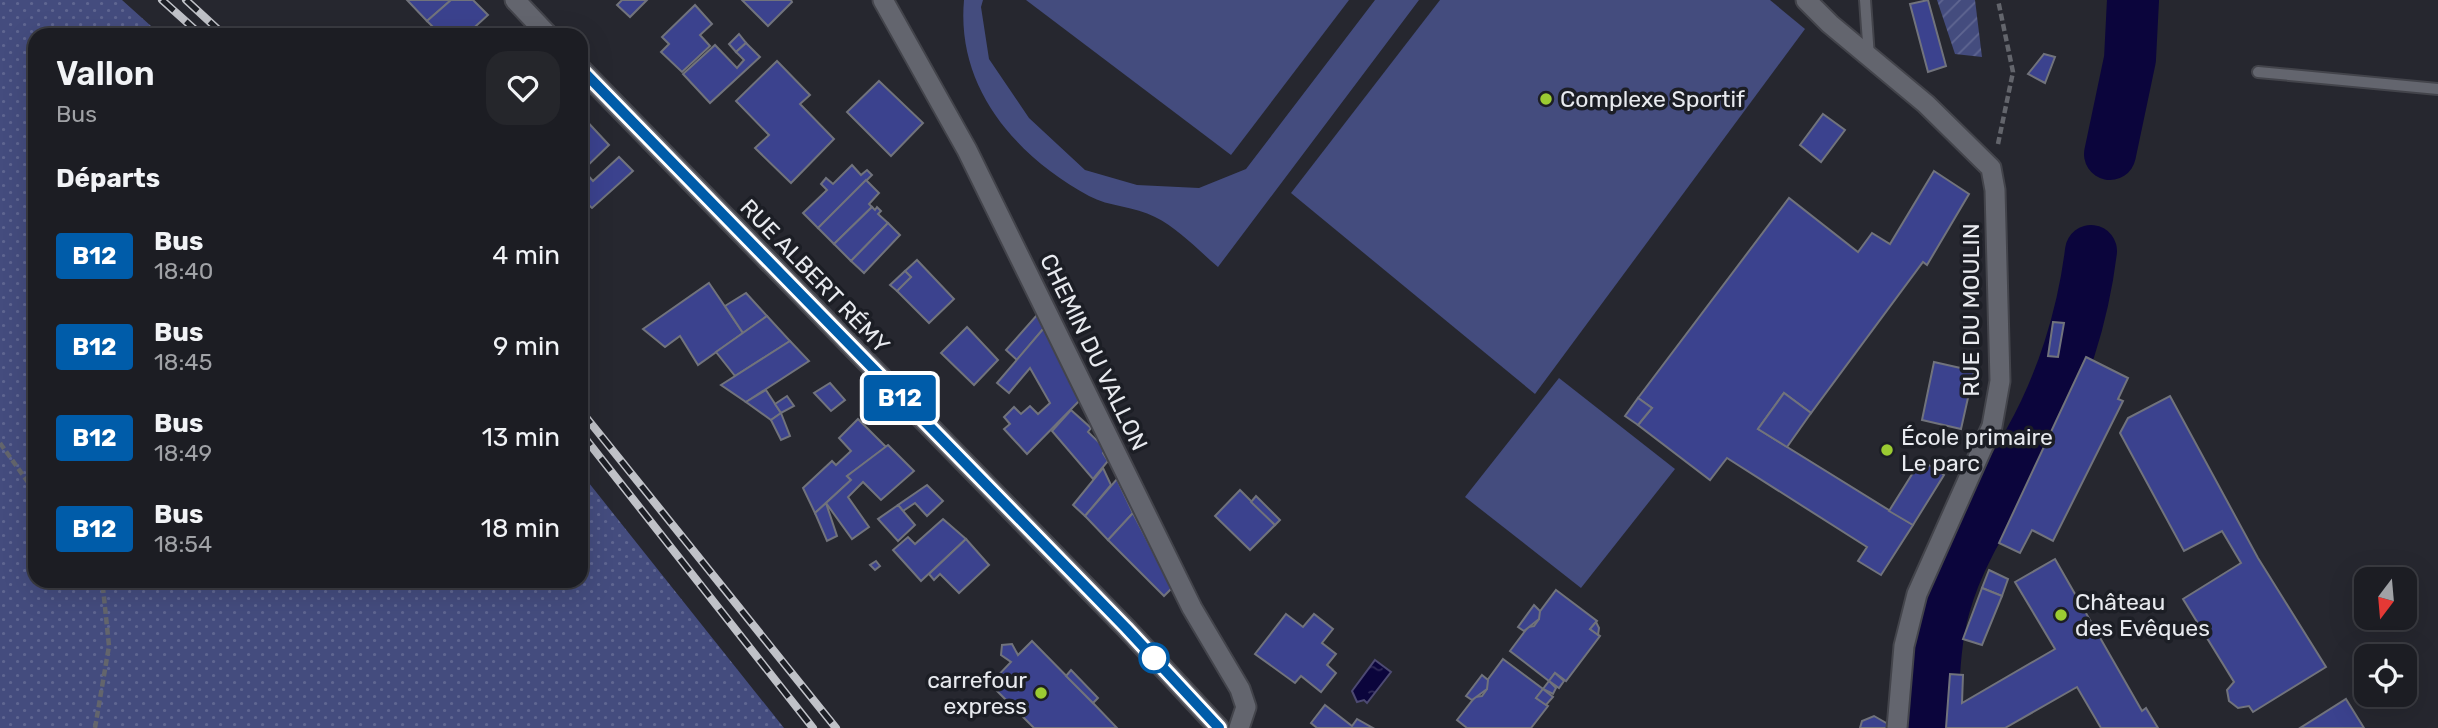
<!DOCTYPE html>
<html lang="fr">
<head>
<meta charset="utf-8">
<style>
	body { margin:0; font-family:Rubik,sans-serif; background:#25262b; color:#f1f3f6; height:100vh; display:flex; flex-direction:column; font-size:26px; white-space:nowrap }
	* { box-sizing:border-box; margin:0 }
	p { font-size:23px; color:#a0a2a6 }
	.icon { flex:none; width:38px; height:38px; fill:none; stroke:currentColor; stroke-width:2; stroke-linecap:round; stroke-linejoin:round }
	.map { position:relative; flex:1; overflow:hidden }
	.side { position:absolute; left:28px; top:28px; width:560px; height:560px; display:flex; flex-direction:column; background:#1c1d23; border-radius:21px; box-shadow:0 7px 28px #0002,0 0 0 2px #3a3b41 }
	.side>* { flex:none }
	.badge { padding:0 14px; border-radius:5px; font-size:24px; line-height:46px }
	.needle { width:46px; rotate:196deg }
	.buttons { position:absolute; left:2354px; top:567px; display:grid; gap:14px }
	.buttons a { display:grid; place-items:center; width:63px; height:63px; border-radius:14px; background:#1c1d23; box-shadow:0 7px 28px #0002,0 0 0 2px #3a3b41; font-size:35px }
	.map>.badge { position:absolute; translate:-50% -50%; box-shadow:0 0 0 4px #fff }
	h2 { padding:0 28px; font-size:26px; line-height:63px }
	.round { display:grid; place-items:center; flex:none; width:74px; height:74px; border-radius:21px; background:#25262b }
	.overview { display:flex; align-items:center; justify-content:space-between; height:119px; padding:0 28px }
	h1 { font-size:33px; font-weight:600; line-height:52px }
	ul { padding:0; list-style:none }
	li { display:flex; align-items:center; gap:21px; height:91px; padding:0 28px }
	li div { flex:1 }
	li b { display:block; font-size:26px }
	li em { font-style:normal }
	li .badge { min-width:77px; font-weight:700; text-align:center }
	.map>svg:first-child { display:block }
	.grass { fill:url(#grass-dots) }
	.garden { fill:url(#garden-furrows) }
	.pitch { fill:#444c7e }
	.water { fill:url(#water-ripples); stroke:#4d4a72; stroke-width:2 }
	.lines { fill:none; stroke-linecap:round; stroke-linejoin:round }
	.river { stroke:#0b053c; stroke-width:52 }
	.building { fill:#3b428e; stroke:#71737c; stroke-width:2 }
	.service-casing { stroke:#43444b; stroke-width:14 }
	.minor-casing { stroke:#43444b; stroke-width:23 }
	.secondary-casing { stroke:#43444b; stroke-width:23 }
	.path { stroke:#63656c; stroke-width:4.5; stroke-dasharray:7 3.5; stroke-linecap:butt }
	.service { stroke:#63656e; stroke-width:10 }
	.minor { stroke:#63656e; stroke-width:19 }
	.secondary { stroke:#63656e; stroke-width:19 }
	.rail-casing { stroke:#c0c2c8; stroke-width:8 }
	.rail { stroke:#1c1e25; stroke-width:5; stroke-dasharray:16; stroke-linecap:butt }
	.line-casing { stroke:#fff; stroke-width:16 }
	.line { stroke:#005ca9; stroke-width:10 }
	.poi-dot { fill:#9bcb32; stroke:#1c1e25; stroke-width:2.5 }
	.stop-dot { fill:#fff; stroke:#005ca9; stroke-width:3.5 }
	.labels { text-anchor:middle; dominant-baseline:central; stroke-width:7; stroke-linejoin:round; paint-order:stroke }
	.poi-label { font-size:23px; fill:#e8eaef; stroke:#1c1e25; text-anchor:start }
	.street-label { font-size:23px; fill:#e8eaef; stroke:#1c1e25 }
</style>
</head>
<body>
<div class="map">
<svg width="2438" height="728" viewBox="0 0 2438 728">
	<defs>
		<pattern id="grass-dots" width="8" height="8" patternUnits="userSpaceOnUse" patternTransform="scale(1.75)"><rect width="8" height="8" fill="#444c7e"/><path d="M2 2h.1M6 6h.1" fill="none" stroke="#5f6691" stroke-width="1.8" stroke-linecap="round"/></pattern>
		<pattern id="garden-furrows" width="10" height="10" patternUnits="userSpaceOnUse" patternTransform="scale(1.75)"><rect width="10" height="10" fill="#444c7e"/><path d="M-1 1l2-2M0 10L10 0M9 11l2-2" fill="none" stroke="#5f6691"/></pattern>
		<pattern id="water-ripples" width="26" height="14" patternUnits="userSpaceOnUse" patternTransform="scale(1.75)"><rect width="26" height="14" fill="#0b053c"/><path d="M2 4q2-2 4 0t4 0M15 11q2-2 4 0t4 0" fill="none" stroke="#2f2a58"/></pattern>
	</defs>
	<rect width="100%" height="100%" fill="#26272f"/>
	<!-- grass -->
	<polygon class="grass" points="0,0 122,0 161,35 35,35 35,581 581,581 581,473 784,728 0,728"/>
	<!-- garden -->
	<polygon class="garden" points="1937,0 1975,0 1982,57 1955,54"/>
	<!-- pitch -->
	<g class="pitch">
		<path d="M964,0H983L981,7L989,59L1029,118L1085,170L1137,185L1199,188L1246,169L1375,0H1419L1218,267C1199,251 1178,228 1155,217C1135,206 1109,207 1089,196C1016,156 956,88 964,0Z"/>
		<polygon points="1026,0 1349,0 1231,155"/>
		<polygon points="1440,0 1770,0 1805,29 1535,394 1291,193"/>
		<polygon points="1559,378 1675,469 1581,588 1465,497"/>
	</g>
	<!-- water -->
	<polygon class="water" points="1375,660 1391,672 1367,703 1364,700 1357,702 1352,691"/>
	<g class="lines">
		<!-- river -->
		<g class="river">
			<polyline points="2110,154 2130,59 2133,0"/>
			<path d="M1931,728C1934,688 1933,646 1944,607C1960,547 1999,495 2029,442C2062,384 2083,316 2091,251"/>
		</g>
	</g>
	<!-- building -->
	<g class="building">
		<polygon points="407,0 451,0 427,21"/>
		<polygon points="451,0 473,0 488,15 466,35 441,35 427,21"/>
		<polygon points="622,0 647,0 630,17 617,5"/>
		<polygon points="742,0 791,0 792,2 768,26"/>
		<polygon points="1928,0 1946,66 1928,72 1910,4"/>
		<polygon points="695,5 712,24 700,35 710,46 682,72 661,52 669,44 662,37"/>
		<polygon points="739,34 746,43 736,52 729,44"/>
		<polygon points="746,43 760,57 710,103 683,74 715,45 737,68 744,60 736,52"/>
		<polygon points="2044,54 2055,57 2045,83 2028,74"/>
		<polygon points="777,61 810,95 800,104 834,139 791,183 755,148 769,135 736,101"/>
		<polygon points="879,81 923,123 891,156 847,112"/>
		<polygon points="1823,114 1845,130 1821,162 1800,145"/>
		<polygon points="582,116 609,145 583,170 593,181 619,157 633,171 592,208 581,198"/>
		<polygon points="852,165 861,175 867,170 872,175 818,228 803,213 827,190 821,184 826,178 833,184"/>
		<polygon points="1934,171 1969,194 1927,265 1923,262 1811,413 1784,393 1758,429 1913,525 1881,575 1858,561 1867,547 1727,458 1710,480 1638,425 1652,408 1638,398 1789,198 1858,252 1872,233 1890,244"/>
		<polygon points="866,180 879,193 869,204 872,207 834,244 818,228"/>
		<polygon points="872,207 875,210 877,207 881,211 878,214 888,223 851,261 834,244"/>
		<polygon points="888,223 900,235 864,273 851,261"/>
		<polygon points="917,260 954,299 929,323 897,291 911,277 905,271"/>
		<polygon points="905,271 911,277 897,291 890,285"/>
		<polygon points="709,283 743,333 698,365 680,336 665,347 643,329"/>
		<polygon points="746,293 767,316 743,333 725,306"/>
		<polygon points="1037,315 1044,328 1017,360 1006,350"/>
		<polygon points="767,316 790,341 735,376 716,352"/>
		<polygon points="2053,322 2064,323 2058,357 2048,356"/>
		<polygon points="967,327 998,360 974,385 941,353"/>
		<polygon points="1044,328 1081,399 1027,454 1004,429 1010,424 1004,417 1014,407 1021,414 1030,406 1038,414 1050,403 1030,368 1009,393 997,383"/>
		<polygon points="790,341 809,361 746,402 721,385"/>
		<polygon points="2086,357 2128,378 2118,399 2123,401 2053,541 2032,530 2020,553 1999,543"/>
		<polygon points="1934,362 1974,371 1961,429 1922,420"/>
		<polygon points="830,383 845,400 831,411 814,393"/>
		<polygon points="766,390 781,413 771,420 746,402"/>
		<polygon points="1784,393 1811,413 1787,447 1758,429"/>
		<polygon points="787,396 794,406 781,413 775,404"/>
		<polygon points="2170,396 2258,558 2326,667 2253,712 2249,706 2238,708 2229,701 2227,690 2234,682 2183,599 2241,563 2222,531 2184,551 2120,433 2128,418"/>
		<polygon points="1638,398 1652,408 1638,425 1625,416"/>
		<polygon points="1071,410 1091,428 1088,432 1106,449 1103,453 1108,461 1093,479 1052,431"/>
		<polygon points="781,413 790,436 781,440 771,420"/>
		<polygon points="858,419 886,447 847,476 851,480 815,513 803,488 832,461 836,465 851,451 839,438"/>
		<polygon points="888,445 914,471 881,500 863,482 848,497 869,527 852,539 826,503 851,480 847,476"/>
		<polygon points="1921,460 1944,475 1913,525 1889,511"/>
		<polygon points="1103,468 1111,485 1085,516 1073,505"/>
		<polygon points="1117,479 1133,513 1108,540 1085,516"/>
		<polygon points="927,485 943,501 927,516 915,503 903,511 898,505"/>
		<polygon points="1240,490 1275,525 1250,550 1215,516"/>
		<polygon points="1256,496 1280,520 1275,525 1251,502"/>
		<polygon points="826,503 837,536 827,541 815,513"/>
		<polygon points="898,505 915,525 898,541 878,519"/>
		<polygon points="1133,513 1172,588 1164,596 1108,540"/>
		<polygon points="943,519 966,539 921,581 893,550 908,537 915,544"/>
		<polygon points="966,539 989,565 959,593 940,574 934,580 929,574"/>
		<polygon points="2055,559 2142,711 2146,708 2158,728 2101,728 2077,687 2005,728 1946,728 1950,674 1963,675 1962,703 2055,649 2015,582"/>
		<polygon points="876,561 880,566 875,570 870,565"/>
		<polygon points="1989,570 2008,579 2002,596 1982,588"/>
		<polygon points="1982,588 2002,596 1982,645 1963,639"/>
		<polygon points="1556,590 1597,621 1590,629 1600,636 1566,681 1555,673 1549,681 1510,651 1528,627 1534,626 1539,619 1538,614"/>
		<polygon points="1534,605 1540,611 1539,619 1524,631 1518,627"/>
		<polygon points="1286,614 1303,627 1314,614 1333,629 1322,643 1336,654 1327,665 1336,673 1321,692 1301,676 1295,683 1255,654"/>
		<polygon points="1596,622 1599,628 1598,635 1590,629"/>
		<polygon points="1032,641 1093,703 1117,728 1034,728 990,684 1011,662 1001,655 1002,645 1012,644 1018,655"/>
		<polygon points="1503,659 1543,689 1536,698 1548,706 1531,728 1467,728 1457,720 1475,697 1482,696 1487,689 1486,682"/>
		<polygon points="1071,670 1098,698 1093,703 1066,676"/>
		<polygon points="1555,673 1564,681 1559,688 1549,681"/>
		<polygon points="1482,675 1488,680 1487,689 1472,700 1466,696"/>
		<polygon points="1549,681 1556,688 1553,694 1543,689"/>
		<polygon points="1543,689 1553,697 1546,705 1536,698"/>
		<polygon points="2346,699 2364,728 2300,728"/>
		<polygon points="1325,705 1352,726 1357,719 1373,728 1317,728 1311,723"/>
		<polygon points="1874,716 1888,724 1888,728 1860,728 1862,721"/>
	</g>
	<g class="lines">
		<!-- service casing -->
		<g class="service-casing">
			<g id="service">
				<polyline points="1865,0 1869,57"/>
				<polyline points="2258,72 2438,89"/>
			</g>
		</g>
		<!-- minor casing -->
		<g class="minor-casing">
			<g id="minor">
				<polyline points="883,0 967,150 1192,608 1240,689 1246,707 1239,728"/>
				<polyline points="1806,0 1830,24 1926,104 1991,168 1995,190 2000,381 1992,426 1917,594 1904,646 1897,728"/>
			</g>
		</g>
		<!-- secondary casing -->
		<g class="secondary-casing">
			<g id="secondary">
				<polyline points="515,0 548,35"/>
				<polyline points="581,69 1126,628 1219,728"/>
			</g>
		</g>
		<!-- path -->
		<g class="path">
			<polyline points="1998,144 2013,72 1998,0"/>
			<polyline points="0,443 35,492"/>
			<polyline points="95,728 109,646 103,588 98,581"/>
		</g>
		<!-- service -->
		<use href="#service" class="service"/>
		<!-- minor -->
		<use href="#minor" class="minor"/>
		<!-- secondary -->
		<use href="#secondary" class="secondary"/>
		<!-- rail casing -->
		<g class="rail-casing">
			<g id="rail">
				<polyline points="162,0 201,35"/>
				<polyline points="186,0 224,35"/>
				<polyline points="581,411 836,728"/>
				<polyline points="581,433 813,728"/>
			</g>
		</g>
		<!-- rail -->
		<use href="#rail" class="rail"/>
	</g>
	<g class="lines">
		<!-- line casing -->
		<g class="line-casing">
			<polyline id="line" points="581,69 1126,628 1219,728"/>
		</g>
		<!-- line -->
		<use href="#line" class="line"/>
	</g>
	<!-- markers -->
	<g class="poi-dot">
		<circle cx="1546" cy="99" r="7"/>
		<circle cx="1887" cy="450" r="7"/>
		<circle cx="2061" cy="615" r="7"/>
		<circle cx="1041" cy="693" r="7"/>
	</g>
	<circle class="stop-dot" cx="1154" cy="658" r="14"/>
	<g class="labels">
		<!-- poi labels -->
		<g class="poi-label">
			<text x="1560" y="99">Complexe Sportif</text>
			<text x="1901" y="437">École primaire<tspan x="1901" dy="26">Le parc</tspan></text>
			<text x="2075" y="602">Château<tspan x="2075" dy="26">des Evêques</tspan></text>
			<text x="1027" y="680" text-anchor="end">carrefour<tspan x="1027" dy="26">express</tspan></text>
		</g>
		<!-- street labels -->
		<g class="street-label">
			<text transform="translate(815 276) rotate(46)">RUE ALBERT RÉMY</text>
			<text transform="translate(1971 310) rotate(-90)">RUE DU MOULIN</text>
			<text transform="translate(1094 352) rotate(64)">CHEMIN DU VALLON</text>
		</g>
	</g>
</svg>
<div class="buttons">
<a><svg class="needle" viewBox="-14 -14 28 28"><path d="M0-13l5 13h-10z" fill="#e53935"/><path d="M0 13l5-13h-10z" fill="#a0a2a6"/></svg></a>
<a><svg class="icon" aria-label="locate" viewBox="0 0 24 24"><circle cx="12" cy="12" r="6"/><path d="M12 2v4M12 18v4M2 12h4M18 12h4"/></svg></a>
</div>
<b class="badge" style="left:900px;top:398px;background:#005ca9;color:#fff">B12</b>
<section class="side">
<div class="overview"><div><h1>Vallon</h1><p>Bus</p></div><a class="round"><svg class="icon" aria-label="heart" viewBox="0 0 24 24"><path d="M12 20l-8-8c-3-5 5-10 8-4 3-6 11-1 8 4z"/></svg></a></div>
<h2>Départs</h2>
<ul>
<li><span class="badge" style="background:#005ca9;color:#fff">B12</span><div><b>Bus</b><p>18:40</p></div><em>4 min</em></li>
<li><span class="badge" style="background:#005ca9;color:#fff">B12</span><div><b>Bus</b><p>18:45</p></div><em>9 min</em></li>
<li><span class="badge" style="background:#005ca9;color:#fff">B12</span><div><b>Bus</b><p>18:49</p></div><em>13 min</em></li>
<li><span class="badge" style="background:#005ca9;color:#fff">B12</span><div><b>Bus</b><p>18:54</p></div><em>18 min</em></li>
</ul>
</section>
</div>
</body>
</html>
